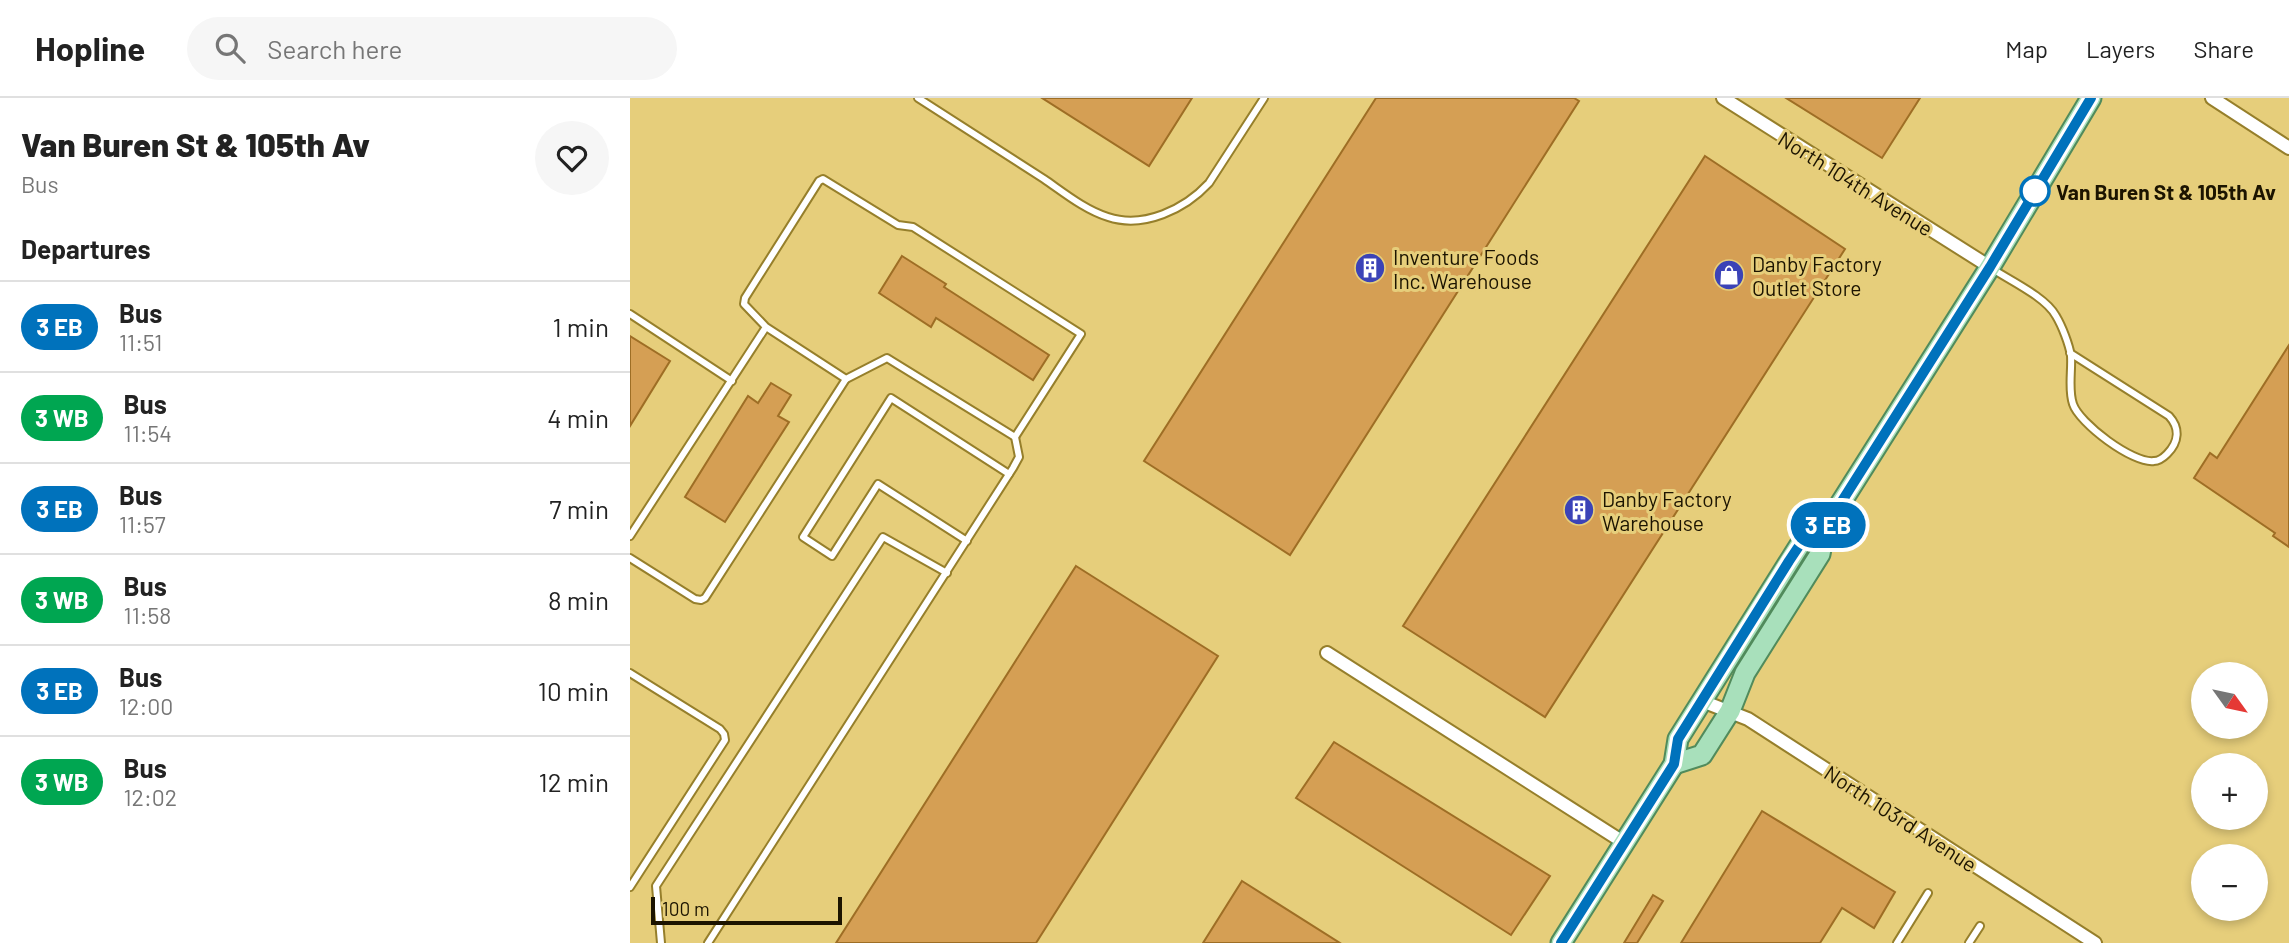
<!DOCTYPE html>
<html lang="en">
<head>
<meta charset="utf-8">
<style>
	body { margin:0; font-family:Barlow,sans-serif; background:#f6f6f6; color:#222; height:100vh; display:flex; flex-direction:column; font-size:26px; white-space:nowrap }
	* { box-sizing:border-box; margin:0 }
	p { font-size:23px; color:#767676 }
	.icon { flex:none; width:38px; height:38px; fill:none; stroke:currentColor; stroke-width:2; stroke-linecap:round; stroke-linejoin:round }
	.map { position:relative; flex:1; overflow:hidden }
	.sheet { display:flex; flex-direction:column; background:#fff; width:630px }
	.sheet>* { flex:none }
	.badge { padding:0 14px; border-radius:23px; font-size:24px; line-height:46px }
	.needle { width:46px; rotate:123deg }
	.tools { position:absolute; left:1561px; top:564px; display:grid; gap:14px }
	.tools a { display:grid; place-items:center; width:77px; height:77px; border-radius:50%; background:#fff; box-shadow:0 4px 10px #0003; font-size:35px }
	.scale { position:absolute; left:21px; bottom:18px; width:191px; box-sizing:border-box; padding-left:7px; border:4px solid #1c1400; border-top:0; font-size:19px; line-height:24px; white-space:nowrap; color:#1c1400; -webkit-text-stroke:5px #e6ce7b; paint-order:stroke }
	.map>.badge { position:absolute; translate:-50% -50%; box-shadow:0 0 0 4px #fff }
	h2 { padding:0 21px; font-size:26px; line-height:63px }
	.round { display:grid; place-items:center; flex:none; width:74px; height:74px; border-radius:37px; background:#f6f6f6 }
	.summary { display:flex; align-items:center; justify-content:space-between; height:119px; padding:0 21px }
	h1 { font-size:33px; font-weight:800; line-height:52px }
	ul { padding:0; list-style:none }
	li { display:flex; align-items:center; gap:21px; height:91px; padding:0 21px; border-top:2px solid #e0e0e0 }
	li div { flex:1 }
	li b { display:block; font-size:26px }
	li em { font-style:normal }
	li .badge { min-width:77px; font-weight:700; text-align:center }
	header { display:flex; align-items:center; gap:42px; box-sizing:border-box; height:98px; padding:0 35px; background:#fff; border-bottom:2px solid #e0e0e0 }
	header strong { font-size:33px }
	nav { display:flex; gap:38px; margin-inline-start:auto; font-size:24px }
	.search { width:490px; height:63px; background:#f6f6f6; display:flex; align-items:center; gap:18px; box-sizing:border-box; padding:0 24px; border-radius:38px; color:#767676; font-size:26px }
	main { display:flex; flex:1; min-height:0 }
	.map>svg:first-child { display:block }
	.building { fill:#d59f54; stroke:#9e6e25; stroke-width:2 }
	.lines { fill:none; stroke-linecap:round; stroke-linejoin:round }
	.service-casing { stroke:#967f2b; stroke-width:10 }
	.minor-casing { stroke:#967f2b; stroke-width:16 }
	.primary-casing { stroke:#518b5c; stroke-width:23 }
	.service { stroke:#fff; stroke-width:6 }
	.minor { stroke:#fff; stroke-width:12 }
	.primary { stroke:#a8e0bb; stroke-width:19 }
	.line-casing { stroke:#fff; stroke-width:16 }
	.line { stroke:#0072bc; stroke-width:10 }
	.stop-dot { fill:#fff; stroke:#0072bc; stroke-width:3.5 }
	.labels { text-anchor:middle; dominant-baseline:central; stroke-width:6; stroke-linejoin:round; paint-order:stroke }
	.street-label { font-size:21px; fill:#1c1400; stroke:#e6ce7b }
	.stop-label { font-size:21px; font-weight:bold; fill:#1c1400; stroke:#e6ce7b; text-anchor:start }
	.poi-label { font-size:21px; fill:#1c1400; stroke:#e6ce7b; text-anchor:start }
</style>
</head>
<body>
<header>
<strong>Hopline</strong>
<div class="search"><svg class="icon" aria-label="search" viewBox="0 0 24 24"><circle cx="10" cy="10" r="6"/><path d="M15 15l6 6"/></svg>Search here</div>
<nav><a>Map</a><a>Layers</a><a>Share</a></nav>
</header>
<main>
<section class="sheet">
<div class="summary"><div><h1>Van Buren St &amp; 105th Av</h1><p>Bus</p></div><a class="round"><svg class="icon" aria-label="heart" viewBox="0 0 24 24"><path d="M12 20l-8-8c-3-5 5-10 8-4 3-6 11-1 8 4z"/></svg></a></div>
<h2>Departures</h2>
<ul>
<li><span class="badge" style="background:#0072bc;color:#fff">3 EB</span><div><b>Bus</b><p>11:51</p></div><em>1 min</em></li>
<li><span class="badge" style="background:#00a651;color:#fff">3 WB</span><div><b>Bus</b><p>11:54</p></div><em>4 min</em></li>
<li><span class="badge" style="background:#0072bc;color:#fff">3 EB</span><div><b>Bus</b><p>11:57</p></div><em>7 min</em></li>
<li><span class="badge" style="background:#00a651;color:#fff">3 WB</span><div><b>Bus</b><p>11:58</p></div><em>8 min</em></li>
<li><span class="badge" style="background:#0072bc;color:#fff">3 EB</span><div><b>Bus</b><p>12:00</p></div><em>10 min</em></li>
<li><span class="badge" style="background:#00a651;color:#fff">3 WB</span><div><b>Bus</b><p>12:02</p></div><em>12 min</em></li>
</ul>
</section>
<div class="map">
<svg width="1659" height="845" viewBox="0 0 1659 845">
	<rect width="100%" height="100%" fill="#e6ce7b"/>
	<!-- building -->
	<g class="building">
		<polygon points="412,0 562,0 519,68"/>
		<polygon points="746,0 944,0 949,3 660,457 514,363"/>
		<polygon points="1156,0 1290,0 1252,60"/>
		<polygon points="1075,58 1215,151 915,619 773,528"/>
		<polygon points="272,158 316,186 314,189 419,257 403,282 306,220 301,229 249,195"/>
		<polygon points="0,238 40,263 0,328"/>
		<polygon points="1659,247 1659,449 1643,438 1645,435 1564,380 1580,355 1587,360"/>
		<polygon points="141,285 161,297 148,318 159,324 95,424 55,399 118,298 128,305"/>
		<polygon points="446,468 588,558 406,845 206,845"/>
		<polygon points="704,644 920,778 881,837 666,700"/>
		<polygon points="1132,713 1265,794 1244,830 1212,810 1190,845 1051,845"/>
		<polygon points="612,783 710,845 573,845"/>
		<polygon points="1023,797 1033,803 1007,845 994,845"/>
	</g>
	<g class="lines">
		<!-- service casing -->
		<g class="service-casing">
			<g id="service">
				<path d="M288,0C330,27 372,54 414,81C433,94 455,112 478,119C514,131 555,111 579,85L634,0"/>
				<path d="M1361,170C1379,182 1416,199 1426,218C1432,228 1439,246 1441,258C1442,273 1438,292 1443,306C1449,325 1503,366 1524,363C1529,363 1534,359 1537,356C1549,344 1550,330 1539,318L1440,255"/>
				<polyline points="0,216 102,283"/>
				<polyline points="0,438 136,229 216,281 257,260 385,339 451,236 283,129 268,127 193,81 189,83 115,200 114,206 136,229"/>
				<polyline points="337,443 248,386 202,458 173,439 261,300 379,376"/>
				<polyline points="0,460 65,501 71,502 75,500 216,281"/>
				<polyline points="0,575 90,631 94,636 95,642 0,789"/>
				<polyline points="31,845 26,788 253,439 317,475"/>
				<polyline points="78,845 383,370 389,359 385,339"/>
				<polyline points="1267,845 1298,795"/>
				<polyline points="1339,845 1350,828"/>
			</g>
		</g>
		<!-- minor casing -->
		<g class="minor-casing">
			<g id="minor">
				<polyline points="1093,0 1360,169"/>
				<polyline points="1582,0 1659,50"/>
				<polyline points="697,555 993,744"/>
				<polyline points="1072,603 1118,621 1465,845"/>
			</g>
		</g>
		<!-- primary casing -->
		<g class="primary-casing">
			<g id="primary">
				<polyline points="1044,666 1072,657 1100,613 1115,575 1190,456 1195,430 1360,169 1461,0"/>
				<polyline points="931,845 1044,666 1048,641 1171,445 1195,430"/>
			</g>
		</g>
		<!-- service -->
		<use href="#service" class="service"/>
		<!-- minor -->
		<use href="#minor" class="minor"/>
		<!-- primary -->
		<use href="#primary" class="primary"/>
	</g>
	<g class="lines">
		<!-- line casing -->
		<g class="line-casing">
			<polyline id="line" points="931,845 1044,666 1048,641 1159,463 1171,445 1195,430 1360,169 1461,0"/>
		</g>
		<!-- line -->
		<use href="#line" class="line"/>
	</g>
	<!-- icons -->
	<defs>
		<g id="building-disc" transform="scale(1.575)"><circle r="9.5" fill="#3b43b7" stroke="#e6ce7b"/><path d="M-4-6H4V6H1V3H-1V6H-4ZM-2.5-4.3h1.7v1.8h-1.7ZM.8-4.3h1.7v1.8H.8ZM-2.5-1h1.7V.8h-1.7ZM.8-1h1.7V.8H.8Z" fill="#fff"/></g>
		<g id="shop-disc" transform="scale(1.575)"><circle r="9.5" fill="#3b43b7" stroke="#e6ce7b"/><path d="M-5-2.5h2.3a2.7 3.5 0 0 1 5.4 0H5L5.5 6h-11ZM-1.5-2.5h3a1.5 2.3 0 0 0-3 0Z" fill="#fff"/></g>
	</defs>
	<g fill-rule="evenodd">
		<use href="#building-disc" x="740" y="170"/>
		<use href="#shop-disc" x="1099" y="177"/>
		<use href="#building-disc" x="949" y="412"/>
	</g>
	<!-- markers -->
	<circle class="stop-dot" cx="1405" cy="93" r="14"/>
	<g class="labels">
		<!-- street labels -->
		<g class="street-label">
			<text transform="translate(1226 85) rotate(32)">North 104th Avenue</text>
			<text transform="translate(1271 720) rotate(33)">North 103rd Avenue</text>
		</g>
		<!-- stop labels -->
		<g class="stop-label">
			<text x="1426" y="93">Van Buren St &amp; 105th Av</text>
		</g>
		<!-- poi labels -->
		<g class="poi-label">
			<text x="763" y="158">Inventure Foods<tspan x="763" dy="24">Inc. Warehouse</tspan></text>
			<text x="1122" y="165">Danby Factory<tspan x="1122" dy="24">Outlet Store</tspan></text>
			<text x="972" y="400">Danby Factory<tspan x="972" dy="24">Warehouse</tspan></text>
		</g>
	</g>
</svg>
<div class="tools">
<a><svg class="needle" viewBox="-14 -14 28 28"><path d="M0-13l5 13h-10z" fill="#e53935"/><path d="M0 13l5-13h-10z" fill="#767676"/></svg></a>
<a>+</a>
<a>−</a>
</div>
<div class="scale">100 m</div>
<b class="badge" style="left:1198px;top:427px;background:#0072bc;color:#fff">3 EB</b>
</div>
</main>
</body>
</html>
